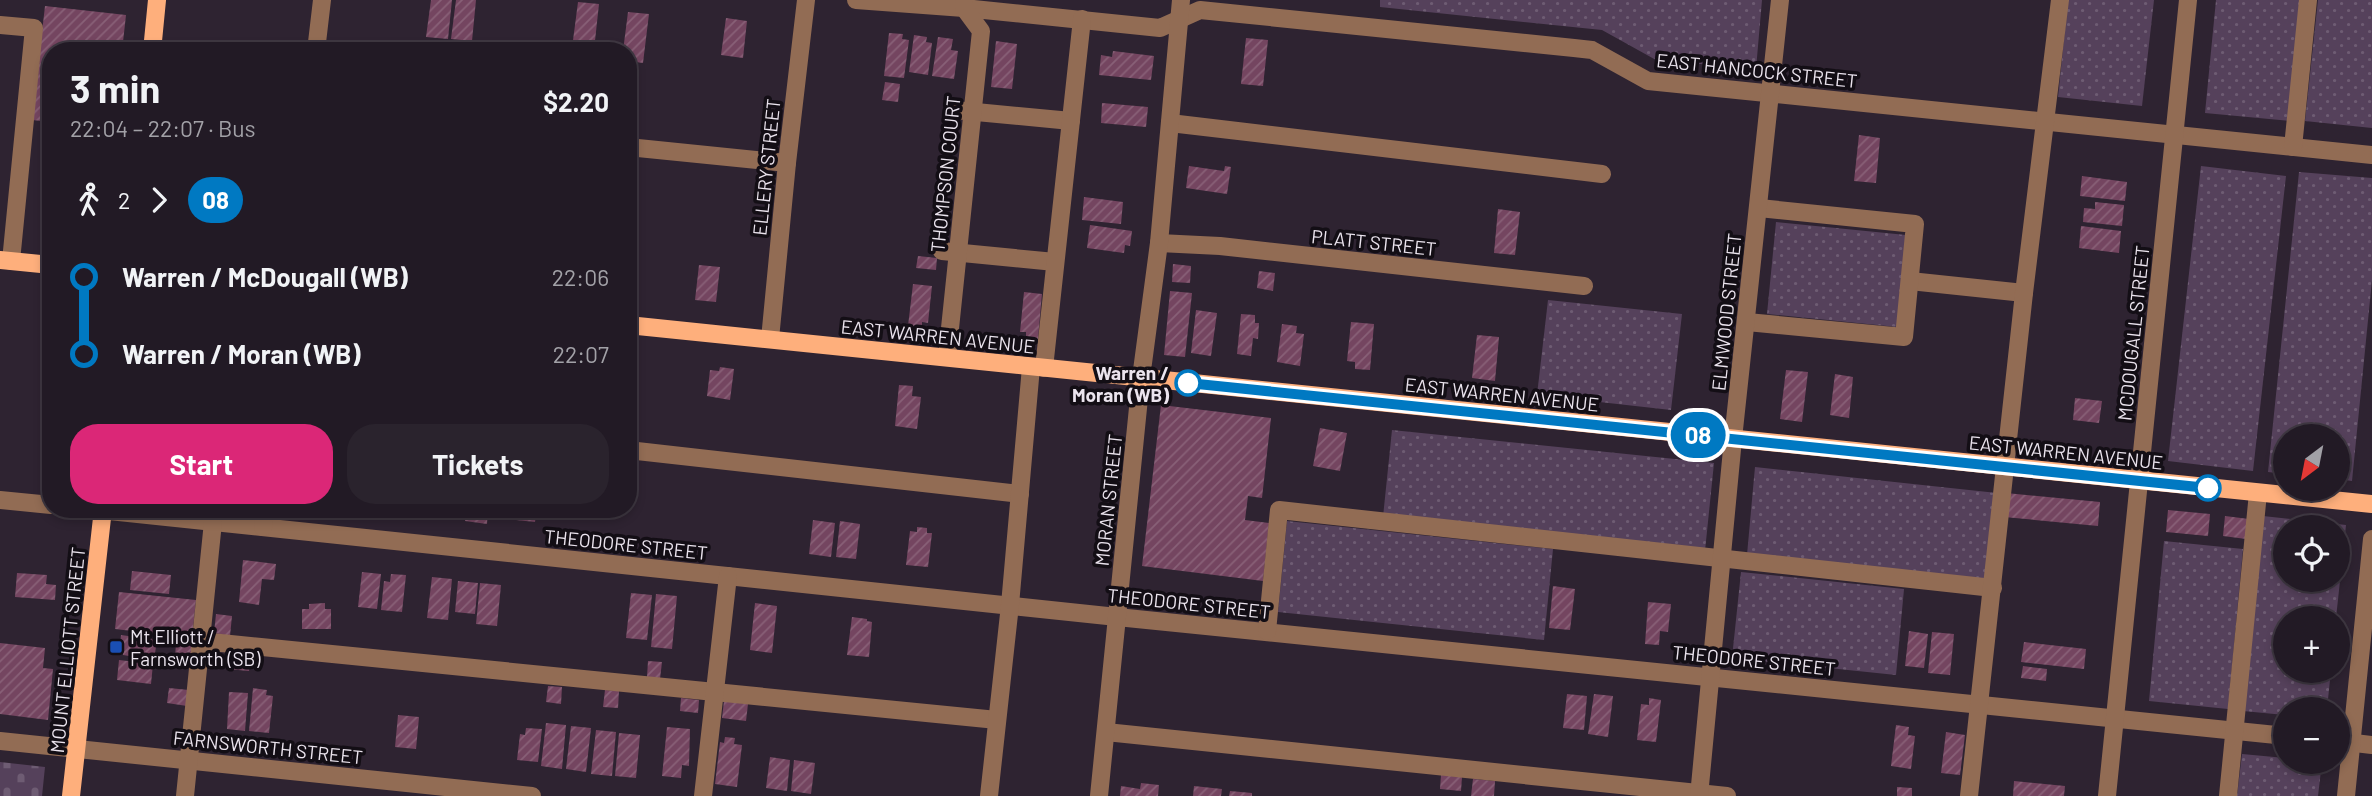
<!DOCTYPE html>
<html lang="en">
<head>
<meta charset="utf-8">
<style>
	body { margin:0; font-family:Barlow,sans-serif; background:#2a232d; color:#f1f3f6; height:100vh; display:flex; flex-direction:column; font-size:26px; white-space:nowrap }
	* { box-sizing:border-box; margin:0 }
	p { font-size:23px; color:#a2a1a7 }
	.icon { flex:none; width:38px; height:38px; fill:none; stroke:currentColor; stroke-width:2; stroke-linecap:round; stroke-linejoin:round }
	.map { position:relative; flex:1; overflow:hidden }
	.side { position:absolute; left:42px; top:42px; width:595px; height:476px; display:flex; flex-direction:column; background:#221a25; border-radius:28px; box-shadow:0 4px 10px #0003,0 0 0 2px #3f3842 }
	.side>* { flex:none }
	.badge { padding:0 14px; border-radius:23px; font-size:24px; line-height:46px }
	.needle { width:46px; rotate:212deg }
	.tools { position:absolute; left:2273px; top:424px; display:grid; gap:14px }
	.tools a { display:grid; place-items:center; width:77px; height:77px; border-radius:50%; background:#221a25; box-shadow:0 4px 10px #0003,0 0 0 2px #3f3842; font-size:35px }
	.map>.badge { position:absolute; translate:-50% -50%; box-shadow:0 0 0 4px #fff }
	.legs { display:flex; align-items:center; gap:10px; height:77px; padding:0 28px; font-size:23px }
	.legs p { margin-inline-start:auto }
	.summary { display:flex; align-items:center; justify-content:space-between; height:119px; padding:0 28px }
	h1 { font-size:38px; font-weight:700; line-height:52px }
	.cta { display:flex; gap:14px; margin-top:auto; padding:14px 28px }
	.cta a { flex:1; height:80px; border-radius:28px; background:#db2777; color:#fff; font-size:28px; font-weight:700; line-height:80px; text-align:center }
	.cta a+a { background:#2a232d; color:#f1f3f6 }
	ul { padding:0 28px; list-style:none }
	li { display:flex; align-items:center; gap:24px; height:77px; font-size:26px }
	li i { display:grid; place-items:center; width:10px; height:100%; margin:0 9px; background:currentColor }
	li i::after { content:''; width:18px; height:18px; margin:-9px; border:5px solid; border-radius:50%; background:#221a25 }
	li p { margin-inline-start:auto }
	li:first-child i { background:linear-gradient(#0000 50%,currentColor 0) }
	li:last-child i { background:linear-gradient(currentColor 50%,#0000 0) }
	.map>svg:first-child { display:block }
	.grass { fill:url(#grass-dots); fill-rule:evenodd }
	.cemetery { fill:url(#cemetery-stones) }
	.building { fill:url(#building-hatch) }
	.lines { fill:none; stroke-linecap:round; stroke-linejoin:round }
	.minor { stroke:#926c54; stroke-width:18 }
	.major { stroke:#feaf7c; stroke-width:18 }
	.line-1-casing { stroke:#fff; stroke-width:16 }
	.line-1 { stroke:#0079c2; stroke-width:10 }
	.stop-1-dot { fill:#fff; stroke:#0079c2; stroke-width:3.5 }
	.transit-dot { fill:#1a4fb4; stroke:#130e15; stroke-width:2.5 }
	.labels { text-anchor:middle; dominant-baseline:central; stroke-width:7; stroke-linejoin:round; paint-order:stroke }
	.street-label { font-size:19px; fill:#ebe4ee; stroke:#130e15 }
	.stop-label { font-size:19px; font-weight:bold; fill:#ebe4ee; stroke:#130e15; text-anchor:end }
	.poi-label { font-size:19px; fill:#ebe4ee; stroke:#130e15; text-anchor:start }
</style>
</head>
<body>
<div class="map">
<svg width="2372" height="796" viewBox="0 0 2372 796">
	<defs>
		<pattern id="grass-dots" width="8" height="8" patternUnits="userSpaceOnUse" patternTransform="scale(1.75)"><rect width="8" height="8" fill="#55415b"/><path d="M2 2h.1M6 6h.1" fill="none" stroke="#6e5c73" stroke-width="1.8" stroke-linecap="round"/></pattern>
		<pattern id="cemetery-stones" width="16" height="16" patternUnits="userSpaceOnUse" patternTransform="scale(1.75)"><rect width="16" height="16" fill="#55415b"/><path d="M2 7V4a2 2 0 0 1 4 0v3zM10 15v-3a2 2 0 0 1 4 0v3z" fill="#6e5c73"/></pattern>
		<pattern id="building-hatch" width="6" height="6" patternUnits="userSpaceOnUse" patternTransform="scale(1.75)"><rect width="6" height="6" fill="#744560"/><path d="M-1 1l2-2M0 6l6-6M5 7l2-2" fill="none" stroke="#886077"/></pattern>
	</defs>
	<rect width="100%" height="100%" fill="#2e2331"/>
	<!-- grass -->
	<g class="grass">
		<polygon points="1380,0 1762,0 1756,69 1656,60 1602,30 1380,7"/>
		<polygon points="2068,0 2154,0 2142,106 2058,97"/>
		<polygon points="2216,0 2301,0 2290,121 2205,113"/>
		<polygon points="2318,0 2372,0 2372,128 2305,121"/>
		<polygon points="2201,166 2286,176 2253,471 2168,461"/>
		<polygon points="2299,172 2372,178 2372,280 2352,481 2338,479 2338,436 2286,436 2285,474 2268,472"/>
		<polygon points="1776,222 1906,235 1897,327 1767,314"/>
		<polygon points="1548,300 1682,314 1671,410 1537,395"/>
		<polygon points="1392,430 1714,463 1705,551 1383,517"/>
		<polygon points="1755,467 1997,493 1988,580 1747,555"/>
		<path d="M2263,516L2346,525L2336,618H2286V670H2331L2327,709H2286L2285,715L2243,711ZM2286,527H2338V579H2286Z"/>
		<polygon points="1287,521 1553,549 1544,640 1278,612"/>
		<polygon points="2164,541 2243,549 2228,709 2149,701"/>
		<polygon points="1741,572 1904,589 1896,675 1732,658"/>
		<polygon points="2242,754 2285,758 2286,761 2322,762 2318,796 2237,796"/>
	</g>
	<!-- cemetery -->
	<polygon class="cemetery" points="0,762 45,767 42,796 0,796"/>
	<!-- building -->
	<g class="building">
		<polygon points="431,0 452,0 448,39 426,37"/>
		<polygon points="456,0 476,0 472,41 451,39"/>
		<polygon points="578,2 599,4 594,50 572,48"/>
		<polygon points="45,6 126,15 122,51 51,51 51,122 32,120"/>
		<polygon points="628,12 649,14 643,63 628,61 628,51 623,51"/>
		<polygon points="726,18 747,21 743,58 721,55"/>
		<polygon points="889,33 903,34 902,39 909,40 904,78 884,76"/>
		<polygon points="914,35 927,37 926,42 932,43 928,75 909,72"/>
		<polygon points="938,37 953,39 951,50 958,51 954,79 932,76"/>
		<polygon points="1246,38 1268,40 1263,86 1241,84"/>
		<polygon points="996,41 1017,44 1012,89 991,87"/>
		<polygon points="1113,51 1154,56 1151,80 1099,75 1101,55 1112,57"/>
		<polygon points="885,82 900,84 898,102 882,100"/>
		<polygon points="1102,103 1148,107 1146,127 1101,123"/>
		<polygon points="1859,135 1880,138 1876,183 1854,181"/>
		<polygon points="1189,166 1224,171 1225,166 1231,167 1227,194 1186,188"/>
		<polygon points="2082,176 2127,182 2125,201 2080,196"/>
		<polygon points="1084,197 1123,202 1121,224 1082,220"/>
		<polygon points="2095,202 2124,205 2122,226 2083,222 2084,208 2095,209"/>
		<polygon points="1498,209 1520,212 1515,255 1494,253"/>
		<polygon points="1090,225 1132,231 1130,246 1125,245 1124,253 1087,248"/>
		<polygon points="2081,226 2121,231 2119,253 2079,248"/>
		<polygon points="918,256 937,258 936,270 916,268"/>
		<polygon points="1173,264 1191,266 1190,283 1172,282"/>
		<polygon points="699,265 720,267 716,302 695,300"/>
		<polygon points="1259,271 1275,273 1273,291 1257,288"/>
		<polygon points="913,284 932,286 928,323 922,322 922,327 908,326"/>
		<polygon points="1170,291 1192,293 1185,357 1164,355"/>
		<polygon points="1024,292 1042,294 1038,339 1026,338 1026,332 1020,332"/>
		<polygon points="1196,310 1217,313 1211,356 1191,353"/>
		<polygon points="1241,314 1255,315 1255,323 1259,323 1258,339 1253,338 1251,356 1237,354"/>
		<polygon points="1351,322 1374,324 1370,370 1355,369 1355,362 1347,361"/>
		<polygon points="1282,324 1297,326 1296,333 1304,334 1300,366 1277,362"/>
		<polygon points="1477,335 1499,337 1495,381 1472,378"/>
		<polygon points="720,367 734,369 730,400 707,396 710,370 719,371"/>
		<polygon points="1786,370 1808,372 1802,422 1780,419"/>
		<polygon points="1835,374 1853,377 1849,418 1830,415"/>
		<polygon points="899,385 913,386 912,396 921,397 917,429 895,426"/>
		<polygon points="2075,398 2102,401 2099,423 2073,420"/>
		<polygon points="1161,405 1271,418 1262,498 1248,496 1245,520 1269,523 1263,581 1142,566"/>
		<polygon points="1320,428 1347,433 1340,471 1313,466"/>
		<polygon points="2006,493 2100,502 2098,526 2004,517"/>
		<polygon points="466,509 488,509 487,524 465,521"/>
		<polygon points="518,509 537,509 535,522 516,520"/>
		<polygon points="2168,510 2210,514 2208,536 2166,532"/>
		<polygon points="2225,516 2249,519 2246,539 2223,536"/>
		<polygon points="813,520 835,523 831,557 809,554"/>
		<polygon points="840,521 860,524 856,559 836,557"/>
		<polygon points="917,527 927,528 927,533 932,533 928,567 906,565 910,531 917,532"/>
		<polygon points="243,560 276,564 274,580 262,579 259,605 239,602"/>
		<polygon points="132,571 171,575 169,594 130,590"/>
		<polygon points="362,572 381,574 377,609 358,607"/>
		<polygon points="17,573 47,575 46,584 56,585 55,600 15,597"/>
		<polygon points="391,574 406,575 402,612 381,610 384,581 390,582"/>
		<polygon points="432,577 452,579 448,620 427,618"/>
		<polygon points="458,581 478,583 475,614 455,612"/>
		<polygon points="480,583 501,585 497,626 476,624"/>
		<polygon points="1553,586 1575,589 1570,630 1549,628"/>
		<polygon points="119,592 196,600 192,638 115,629"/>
		<polygon points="631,593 652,595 647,640 626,638"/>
		<polygon points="656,594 677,596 672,649 651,647"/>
		<polygon points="1648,602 1671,604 1668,632 1660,631 1659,645 1645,644"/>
		<polygon points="325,603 325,609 331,609 331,629 302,629 302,609 309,609 309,604"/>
		<polygon points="755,603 777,606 772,653 750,650"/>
		<polygon points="216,614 232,616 230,636 214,633"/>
		<polygon points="852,617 867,619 867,621 872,622 869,657 847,655"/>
		<polygon points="1909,631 1928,634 1924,668 1905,666"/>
		<polygon points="1932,632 1954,634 1950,675 1928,673"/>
		<polygon points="121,635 157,640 154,660 123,655 124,645 120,645"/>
		<polygon points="2024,642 2086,649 2084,669 2021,662"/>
		<polygon points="0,643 45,648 43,668 53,669 48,720 0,714"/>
		<polygon points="176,644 194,646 193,659 175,656"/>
		<polygon points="229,652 252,655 249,671 227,669"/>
		<polygon points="119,660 153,664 151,684 117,680"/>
		<polygon points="648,661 662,662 660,679 647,677"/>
		<polygon points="2023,666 2047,669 2046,681 2021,678"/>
		<polygon points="548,686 562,687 561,704 546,702"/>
		<polygon points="169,688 189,690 187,706 167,703"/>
		<polygon points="253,688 267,690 266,695 273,696 269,733 249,731"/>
		<polygon points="605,690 619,691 618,708 603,707"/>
		<polygon points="229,692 248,693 245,731 227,729"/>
		<polygon points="1567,694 1587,696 1584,730 1563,728"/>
		<polygon points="1594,694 1613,696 1608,737 1588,734"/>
		<polygon points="681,698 699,700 698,713 680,711"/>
		<polygon points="1649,698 1661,700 1656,742 1637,740 1641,704 1649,705"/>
		<polygon points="724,701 748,704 746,721 722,718"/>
		<polygon points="398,715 419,717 416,749 395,747"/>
		<polygon points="546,723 566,725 562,769 541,766"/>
		<polygon points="1896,725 1909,727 1908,735 1915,736 1911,769 1891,766"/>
		<polygon points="571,726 591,728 586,772 566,769"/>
		<polygon points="667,727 690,729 689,766 682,765 681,778 662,776"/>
		<polygon points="526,728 542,729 538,762 517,760 520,734 525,735"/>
		<polygon points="596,730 616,732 612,776 591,774"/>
		<polygon points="1946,732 1965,735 1960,775 1941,773"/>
		<polygon points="619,733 640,735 636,778 615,776"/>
		<polygon points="725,737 735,738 734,744 742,745 737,787 715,784 720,742 724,743"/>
		<polygon points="770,757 790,760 787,791 766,788"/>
		<polygon points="794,760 815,763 811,794 791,791"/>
		<polygon points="1441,775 1462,777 1461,791 1440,789"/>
		<polygon points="1473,779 1495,781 1494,796 1471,796"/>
		<polygon points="2014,781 2065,786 2064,796 2013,796"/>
		<polygon points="1141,783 1159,785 1158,796 1120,796 1121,786 1140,789"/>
		<polygon points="1194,786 1222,789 1221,796 1193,796"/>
		<polygon points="1897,787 1912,788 1912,796 1897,796"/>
		<polygon points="1230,791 1252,793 1252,796 1229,796"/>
	</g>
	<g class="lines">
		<!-- minor -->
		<g class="minor">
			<polyline points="856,0 964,8 1160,28 1200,10 1574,48 1592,50 1648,81 2372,155"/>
			<polyline points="0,25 34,28 11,261"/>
			<polyline points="316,51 322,0"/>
			<polyline points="955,110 1071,121"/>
			<polyline points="1170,123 1602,174"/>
			<polyline points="628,147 787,163"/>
			<polyline points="2293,147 2308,0"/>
			<polyline points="1159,243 1220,246 1584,286"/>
			<polyline points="942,251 1055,262"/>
			<polyline points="1910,281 2024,293"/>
			<polyline points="1747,322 1904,337 1915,224 1759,208"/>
			<polyline points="770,339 787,163 806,0"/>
			<polyline points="947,357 981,31 964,8 964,3"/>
			<polyline points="1044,368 1082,19"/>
			<polyline points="628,450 1020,494"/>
			<polyline points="0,500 51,505"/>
			<polyline points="90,509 1117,617 2286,736"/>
			<polyline points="263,527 265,509"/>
			<polyline points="1267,631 1279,510 1993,588"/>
			<polyline points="201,641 997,720"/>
			<polyline points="1106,732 1727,796"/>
			<polyline points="0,741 532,796"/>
			<polyline points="2338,741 2372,745"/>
			<polyline points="185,796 213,522"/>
			<polyline points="703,796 728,576"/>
			<polyline points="989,796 1010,605 1031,367"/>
			<polyline points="1099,796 1141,378 1159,243 1181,0"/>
			<polyline points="1699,796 1733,439 1780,0"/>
			<polyline points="1969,796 2024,293 2060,0"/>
			<polyline points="2107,796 2188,0"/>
			<polyline points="2228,796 2258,493"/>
			<polyline points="2346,796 2372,539"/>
		</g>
		<!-- major -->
		<g class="major">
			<polyline points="152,51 157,0"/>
			<polyline points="0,260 51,265"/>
			<polyline points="628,325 2372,504"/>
			<polyline points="71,796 103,509"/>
		</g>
	</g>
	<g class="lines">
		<!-- line-1 casing -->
		<g class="line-1-casing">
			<polyline id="line-1" points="1188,383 2208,488"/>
		</g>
		<!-- line-1 -->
		<use href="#line-1" class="line-1"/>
	</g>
	<!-- markers -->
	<g class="stop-1-dot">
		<circle cx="1188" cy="383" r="12"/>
		<circle cx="2208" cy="488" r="12"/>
	</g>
	<rect class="transit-dot" x="109" y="640" width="14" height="14" rx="3.5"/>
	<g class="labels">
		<!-- street labels -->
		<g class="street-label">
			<text transform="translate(1757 70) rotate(6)">EAST HANCOCK STREET</text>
			<text transform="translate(766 167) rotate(-84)">ELLERY STREET</text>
			<text transform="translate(945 174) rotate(-84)">THOMPSON COURT</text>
			<text transform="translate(1374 242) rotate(6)">PLATT STREET</text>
			<text transform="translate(1726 312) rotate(-84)">ELMWOOD STREET</text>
			<text transform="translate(2133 333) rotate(-84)">MCDOUGALL STREET</text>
			<text transform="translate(938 336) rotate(6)">EAST WARREN AVENUE</text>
			<text transform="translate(1502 394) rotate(6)">EAST WARREN AVENUE</text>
			<text transform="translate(2066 452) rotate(6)">EAST WARREN AVENUE</text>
			<text transform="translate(1108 500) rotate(-84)">MORAN STREET</text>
			<text transform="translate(626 544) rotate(6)">THEODORE STREET</text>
			<text transform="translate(1189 603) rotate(6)">THEODORE STREET</text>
			<text transform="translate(67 650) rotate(-84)">MOUNT ELLIOTT STREET</text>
			<text transform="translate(1754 660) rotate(6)">THEODORE STREET</text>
			<text transform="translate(268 747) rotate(6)">FARNSWORTH STREET</text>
		</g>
		<!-- stop labels -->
		<g class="stop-label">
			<text x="1169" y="372">Warren /<tspan x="1169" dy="22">Moran (WB)</tspan></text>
		</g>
		<!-- poi labels -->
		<g class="poi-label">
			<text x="130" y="636">Mt Elliott /<tspan x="130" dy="22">Farnsworth (SB)</tspan></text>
		</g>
	</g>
</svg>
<div class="tools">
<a><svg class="needle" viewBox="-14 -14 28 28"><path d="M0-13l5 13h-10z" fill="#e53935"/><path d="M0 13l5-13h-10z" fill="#a2a1a7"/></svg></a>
<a><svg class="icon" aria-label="locate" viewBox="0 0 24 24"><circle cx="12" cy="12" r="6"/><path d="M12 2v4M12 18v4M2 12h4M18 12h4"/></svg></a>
<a>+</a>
<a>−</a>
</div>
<b class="badge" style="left:1698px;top:435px;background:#0079c2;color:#fff">08</b>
<section class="side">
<div class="summary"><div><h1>3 min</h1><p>22:04 – 22:07 · Bus</p></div><b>$2.20</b></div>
<div class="legs"><svg class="icon" aria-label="walk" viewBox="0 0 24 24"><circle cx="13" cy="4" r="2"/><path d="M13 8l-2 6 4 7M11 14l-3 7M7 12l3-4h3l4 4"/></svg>2<svg class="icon" aria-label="forward" viewBox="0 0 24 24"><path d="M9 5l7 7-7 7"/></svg><b class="badge" style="background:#0079c2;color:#fff">08</b></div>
<ul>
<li><i style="color:#0079c2"></i><b>Warren / McDougall (WB)</b><p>22:06</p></li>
<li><i style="color:#0079c2"></i><b>Warren / Moran (WB)</b><p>22:07</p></li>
</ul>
<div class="cta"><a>Start</a><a>Tickets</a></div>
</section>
</div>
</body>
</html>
